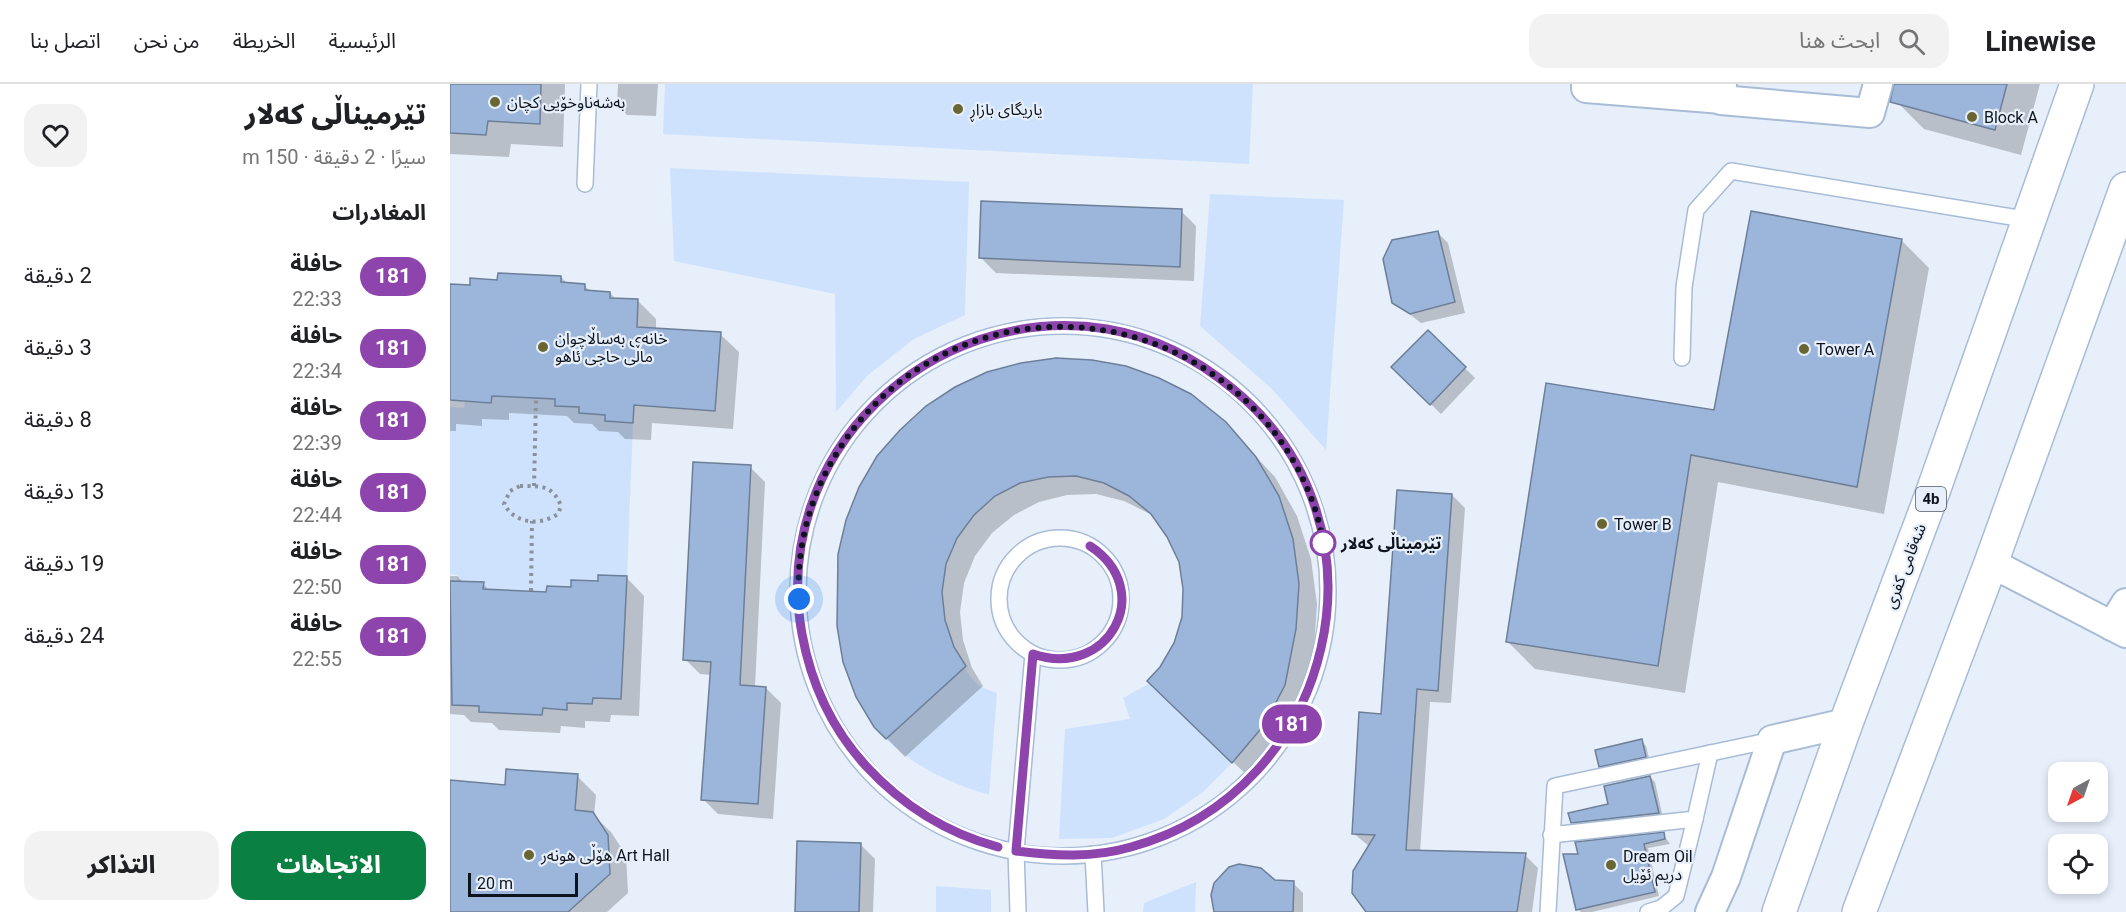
<!DOCTYPE html>
<html lang="ar">
<head>
<meta charset="utf-8">
<style>
	body { margin:0; font-family:Roboto,"Noto Sans Arabic",sans-serif; background:#f2f2f2; color:#202124; direction:rtl; height:100vh; display:flex; flex-direction:column; font-size:22px; white-space:nowrap }
	* { box-sizing:border-box; margin:0 }
	p { font-size:20px; color:#757577 }
	.icon { flex:none; width:33px; height:33px; fill:none; stroke:currentColor; stroke-width:2; stroke-linecap:round; stroke-linejoin:round }
	.map { position:relative; flex:1; overflow:hidden; direction:ltr }
	.details { display:flex; flex-direction:column; background:#fff; width:450px }
	.details>* { flex:none }
	.badge { padding:0 12px; border-radius:20px; font-size:21px; line-height:39px }
	.needle { width:39px; rotate:220deg }
	.buttons { position:absolute; left:1598px; top:678px; display:grid; gap:12px }
	.buttons a { display:grid; place-items:center; width:60px; height:60px; border-radius:12px; background:#fff; box-shadow:0 3px 9px #0003; font-size:30px }
	.scale { position:absolute; left:18px; bottom:15px; width:110px; box-sizing:border-box; padding-left:6px; border:3px solid #0d141d; border-top:0; font-size:16px; line-height:21px; white-space:nowrap; color:#0d141d; -webkit-text-stroke:4px #e7effb; paint-order:stroke }
	.you { position:absolute; width:30px; height:30px; margin:-15px; border:4px solid #fff; border-radius:50%; background:#1a73e8; box-shadow:0 0 0 9px #1a73e833 }
	.map>.badge { position:absolute; translate:-50% -50%; box-shadow:0 0 0 3px #fff }
	h2 { padding:0 24px; font-size:22px; line-height:54px }
	.round { display:grid; place-items:center; flex:none; width:63px; height:63px; border-radius:18px; background:#f2f2f2 }
	.headline { display:flex; align-items:center; justify-content:space-between; height:102px; padding:0 24px }
	h1 { font-size:28px; font-weight:800; line-height:45px }
	.button { display:flex; gap:12px; margin-top:auto; padding:12px 24px }
	.button a { flex:1; height:69px; border-radius:18px; background:#0b8043; color:#fff; font-size:24px; font-weight:800; line-height:69px; text-align:center }
	.button a+a { background:#f2f2f2; color:#202124 }
	ul { padding:0; list-style:none }
	li { display:flex; align-items:center; gap:18px; height:72px; padding:0 24px }
	li div { flex:1 }
	li b { display:block; font-size:22px }
	li em { font-style:normal }
	li .badge { min-width:66px; font-weight:700; text-align:center }
	header { display:flex; align-items:center; gap:36px; box-sizing:border-box; height:84px; padding:0 30px; background:#fff; border-bottom:2px solid #e0e0e0 }
	header strong { font-size:28px }
	nav { display:flex; gap:33px; margin-inline-start:auto; font-size:21px }
	.search { width:420px; height:54px; background:#f2f2f2; display:flex; align-items:center; gap:15px; box-sizing:border-box; padding:0 21px; border-radius:18px; color:#757577; font-size:22px }
	main { display:flex; flex:1; min-height:0 }
	.map>svg:first-child { display:block }
	.green { fill:#cee2fe }
	.shadow { fill:#0003 }
	.building { fill:#9cb6db; stroke:#6d7f98; stroke-width:1.5 }
	.lines { fill:none; stroke-linecap:round; stroke-linejoin:round }
	.lane-casing { stroke:#a8bcd6; stroke-width:18 }
	.street-casing { stroke:#a8bcd6; stroke-width:32 }
	.highway-casing { stroke:#a8bcd6; stroke-width:36 }
	.path { stroke:#89919b; stroke-width:4; stroke-dasharray:3 4.5; stroke-linecap:butt }
	.lane { stroke:#fff; stroke-width:15 }
	.street { stroke:#fff; stroke-width:28 }
	.highway { stroke:#fff; stroke-width:33 }
	.line-casing { stroke:#fff; stroke-width:14 }
	.line { stroke:#8e44ad; stroke-width:9 }
	.walk { stroke:#0d141d; stroke-width:6; stroke-dasharray:0 10.8 }
	.poi-dot { fill:#696633; stroke:#e7effb; stroke-width:2 }
	.stop-dot { fill:#fff; stroke:#8e44ad; stroke-width:3 }
	.labels { text-anchor:middle; dominant-baseline:central; stroke-width:4.5; stroke-linejoin:round; paint-order:stroke }
	.shield { fill:#e7effb; stroke:#4e5660; stroke-width:1.5 }
	.shield-label { font-size:15px; font-weight:bold; fill:#0d141d }
	.poi-label { font-size:16px; fill:#0d141d; stroke:#e7effb; text-anchor:start }
	.stop-label { font-size:16px; font-weight:bold; fill:#0d141d; stroke:#e7effb; text-anchor:start }
	.street-label { font-size:16px; fill:#0d141d; stroke:#e7effb }
</style>
</head>
<body>
<header>
<strong>Linewise</strong>
<div class="search"><svg class="icon" aria-label="search" viewBox="0 0 24 24"><circle cx="10" cy="10" r="6"/><path d="M15 15l6 6"/></svg>ابحث هنا</div>
<nav><a>الرئيسية</a><a>الخريطة</a><a>من نحن</a><a>اتصل بنا</a></nav>
</header>
<main>
<div class="map">
<svg width="1676" height="828" viewBox="0 0 1676 828">
	<rect width="100%" height="100%" fill="#e7effb"/>
	<!-- green -->
	<g class="green">
		<polygon points="215,0 803,0 799,80 213,50"/>
		<polygon points="220,84 519,98 515,231 464,255 418,291 386,328 385,210 224,177"/>
		<polygon points="760,110 894,116 876,366 821,304 750,242"/>
		<polygon points="42,312 105,314 105,321 129,323 129,329 155,331 155,337 183,339 177,492 149,491 148,497 121,503 97,502 96,508 33,505 34,499 7,497 7,491 0,490 0,323 14,324 15,317"/>
		<path d="M515,583C522,599 531,604 547,609L539,711C500,699 466,684 436,655Z"/>
		<polygon points="700,599 782,679 753,708 714,735 662,754 609,755 615,645 680,635 673,614"/>
		<polygon points="746,798 745,828 693,828 694,819"/>
		<polygon points="486,802 541,806 541,828 486,828"/>
	</g>
	<!-- shadow -->
	<g class="shadow">
		<polygon points="0,0 115,0 113,63 61,60 59,73 0,70"/>
		<polygon points="168,0 208,0 206,32 177,31 167,20"/>
		<polygon points="1453,0 1590,0 1571,71 1474,45 1448,19"/>
		<polygon points="731,127 746,142 744,197 546,189 531,174"/>
		<polygon points="988,149 998,159 1015,229 971,239 944,218"/>
		<polygon points="1451,156 1479,184 1434,430 1268,398 1235,609 1085,585 1057,557 1265,327"/>
		<polygon points="111,193 118,200 135,202 141,208 160,209 167,216 188,217 206,235 206,245 270,250 289,268 283,345 202,339 201,356 175,355 168,348 149,347 142,340 124,339 117,332 59,329 59,336 32,335 32,342 6,340 6,347 0,347 0,201 21,202 49,197"/>
		<polygon points="978,248 1025,294 991,330 943,283"/>
		<polygon points="775,340 825,393 847,432 861,475 867,520 864,565 853,620 833,660 802,696 718,616 712,584 725,560 733,533 734,505 730,477 718,452 700,430 674,417 646,410 617,411 589,418 564,431 542,449 525,472 514,499 510,528 513,556 522,584 533,602 455,673 425,642 398,436"/>
		<polygon points="300,383 315,398 305,603 316,604 331,619 323,735 268,730 253,715 262,591 250,590 235,575"/>
		<polygon points="1002,411 1015,424 1001,619 980,618 970,768 1075,771 1088,784 1082,828 923,828 920,763 903,749 933,632"/>
		<polygon points="0,492 7,492 14,499 33,500 40,507 98,510 176,493 194,512 189,632 161,631 160,638 135,637 135,644 111,642 110,649 49,646 42,639 21,638 14,631 0,630"/>
		<polygon points="1191,657 1196,662 1200,678 1156,687 1151,682"/>
		<polygon points="127,692 146,711 144,732 161,748 176,771 178,809 157,828 0,828 0,698 57,703"/>
		<polygon points="1200,693 1205,698 1213,734 1127,743 1122,738 1160,721"/>
		<polygon points="1213,750 1220,760 1198,764 1209,812 1142,828 1131,828 1128,825 1130,772"/>
		<polygon points="410,760 425,775 423,828 347,828"/>
		<polygon points="800,781 810,785 824,797 843,799 853,809 853,828 769,828 763,811 771,791 779,785"/>
	</g>
	<!-- building -->
	<g class="building">
		<polygon points="0,0 91,0 90,40 38,37 36,51 0,49"/>
		<polygon points="1444,0 1557,0 1545,46 1440,18"/>
		<polygon points="531,117 732,125 730,183 529,174"/>
		<polygon points="1301,127 1452,155 1407,403 1241,371 1208,582 1056,558 1096,299 1264,326"/>
		<polygon points="988,147 1005,218 960,230 942,219 933,175 942,156"/>
		<polygon points="48,189 111,192 111,198 135,200 135,206 160,208 160,214 188,215 187,243 271,248 265,327 184,321 183,339 155,337 155,331 129,329 129,323 105,322 105,315 42,312 41,319 0,316 0,200 20,201 20,194 47,196"/>
		<polygon points="978,246 1016,283 980,321 941,283"/>
		<polygon points="606,274 642,276 676,282 709,294 741,310 776,338 806,373 829,412 843,455 849,500 846,545 835,601 814,641 782,679 697,597 710,583 724,559 732,533 733,505 729,478 717,453 701,430 679,412 654,399 626,392 598,393 570,399 545,412 524,431 507,454 496,480 492,508 495,536 504,563 516,582 436,655 424,643 406,613 393,578 387,542 388,470 396,436 409,403 427,372 450,346 476,322 505,303 537,288 571,279"/>
		<polygon points="243,378 301,381 290,601 316,603 308,720 251,716 261,578 233,576"/>
		<polygon points="947,406 1002,410 988,607 967,605 956,766 1076,769 1067,828 916,828 902,809 903,787 925,751 902,750 909,628 931,630"/>
		<polygon points="148,491 177,492 171,615 143,614 142,620 117,619 117,626 93,624 92,631 29,628 29,622 2,621 0,497 34,498 33,505 96,508 97,502 121,503 121,496 148,497"/>
		<polygon points="1192,655 1196,673 1149,683 1145,666"/>
		<polygon points="56,685 128,690 125,726 143,728 158,751 160,790 118,828 0,828 0,696 55,701"/>
		<polygon points="1200,692 1209,729 1121,739 1118,729 1158,720 1154,702"/>
		<polygon points="1214,748 1215,755 1194,760 1205,808 1126,826 1113,770 1128,770 1125,758"/>
		<polygon points="347,757 411,759 409,828 345,828"/>
		<polygon points="789,780 811,784 825,796 844,797 843,828 764,828 761,811 764,799 779,783"/>
	</g>
	<g class="lines">
		<!-- lane casing -->
		<g class="lane-casing">
			<g id="lane">
				<polyline points="135,100 139,0"/>
				<circle cx="613" cy="507" r="265"/>
				<polyline points="1232,274 1234,203 1246,126 1281,87 1580,136"/>
				<circle cx="610" cy="515" r="61"/>
				<polyline points="1101,751 1245,735 1260,669"/>
				<polyline points="643,770 646,828"/>
				<polyline points="568,828 566,767 583,570"/>
				<polyline points="1098,828 1105,702 1322,656"/>
				<polyline points="1198,828 1211,824 1226,812 1245,735"/>
			</g>
		</g>
		<!-- street casing -->
		<g class="street-casing">
			<g id="street">
				<polyline points="1136,0 1136,4 1272,15"/>
				<polyline points="1272,0 1271,16 1420,29 1428,0"/>
				<polyline points="1541,479 1676,549"/>
				<polyline points="1662,542 1676,519"/>
				<polyline points="1260,828 1276,793 1322,656 1396,639"/>
			</g>
		</g>
		<!-- highway casing -->
		<g class="highway-casing">
			<g id="highway">
				<polyline points="1329,828 1396,639 1481,413 1627,0"/>
				<polyline points="1409,828 1541,479 1676,105"/>
			</g>
		</g>
		<!-- path -->
		<g class="path">
			<path d="M70,402C91,402 103,401 111,422L108,430C90,442 65,440 54,420L60,407Z"/>
			<polyline points="84,402 86,314"/>
			<polyline points="81,507 82,437"/>
		</g>
		<!-- lane -->
		<use href="#lane" class="lane"/>
		<!-- street -->
		<use href="#street" class="street"/>
		<!-- highway -->
		<use href="#highway" class="highway"/>
	</g>
	<g class="lines">
		<!-- line casing -->
		<g class="line-casing">
			<path id="line" d="M548,763C496,749 452,721 416,682C382,645 361,599 352,550C319,370 480,217 657,245C704,253 747,275 783,305C949,440 886,707 681,763C643,774 605,772 566,767L583,570C659,596 707,506 640,462"/>
		</g>
		<!-- line -->
		<use href="#line" class="line"/>
		<!-- walk -->
		<path class="walk" d="M349,515C346,466 359,415 385,372C477,218 685,199 808,329C841,364 867,414 873,459"/>
	</g>
	<!-- markers -->
	<g class="poi-dot">
		<circle cx="45" cy="18" r="6"/>
		<circle cx="508" cy="25" r="6"/>
		<circle cx="1522" cy="33" r="6"/>
		<circle cx="93" cy="263" r="6"/>
		<circle cx="1354" cy="265" r="6"/>
		<circle cx="1152" cy="440" r="6"/>
		<circle cx="79" cy="771" r="6"/>
		<circle cx="1161" cy="781" r="6"/>
	</g>
	<circle class="stop-dot" cx="873" cy="459" r="12"/>
	<g class="labels">
		<!-- shield labels -->
		<rect class="shield" x="1466" y="403" width="30" height="24" rx="4.5"/>
		<g class="shield-label">
			<text x="1481" y="415">4b</text>
		</g>
		<!-- poi labels -->
		<g class="poi-label">
			<text x="57" y="18">بەشەناوخۆیی کچان</text>
			<text x="520" y="25">یاریگای بازاڕ</text>
			<text x="1534" y="33">Block A</text>
			<text x="105" y="254">خانەی بەساڵاچوان<tspan x="105" dy="18">ماڵی حاجی ئاهو</tspan></text>
			<text x="1366" y="265">Tower A</text>
			<text x="1164" y="440">Tower B</text>
			<text x="91" y="771">هۆڵی هونەر Art Hall</text>
			<text x="1173" y="772">Dream Oil<tspan x="1173" dy="18">دریم ئۆیل</tspan></text>
		</g>
		<!-- stop labels -->
		<g class="stop-label">
			<text x="891" y="459">تێرمیناڵی کەلار</text>
		</g>
		<!-- street labels -->
		<g class="street-label">
			<text transform="translate(1455 482) rotate(-69)">شەقامی کفری</text>
		</g>
	</g>
</svg>
<div class="buttons">
<a><svg class="needle" viewBox="-14 -14 28 28"><path d="M0-13l5 13h-10z" fill="#e53935"/><path d="M0 13l5-13h-10z" fill="#757577"/></svg></a>
<a><svg class="icon" aria-label="locate" viewBox="0 0 24 24"><circle cx="12" cy="12" r="6"/><path d="M12 2v4M12 18v4M2 12h4M18 12h4"/></svg></a>
</div>
<div class="scale">20 m</div>
<div class="you" style="left:349px;top:515px"></div>
<b class="badge" style="left:842px;top:640px;background:#8e44ad;color:#fff">181</b>
</div>
<section class="details">
<div class="headline"><div><h1>تێرمیناڵی کەلار</h1><p>سيرًا · 2 دقيقة · 150 m</p></div><a class="round"><svg class="icon" aria-label="heart" viewBox="0 0 24 24"><path d="M12 20l-8-8c-3-5 5-10 8-4 3-6 11-1 8 4z"/></svg></a></div>
<h2>المغادرات</h2>
<ul>
<li><span class="badge" style="background:#8e44ad;color:#fff">181</span><div><b>حافلة</b><p>22:33</p></div><em>2 دقيقة</em></li>
<li><span class="badge" style="background:#8e44ad;color:#fff">181</span><div><b>حافلة</b><p>22:34</p></div><em>3 دقيقة</em></li>
<li><span class="badge" style="background:#8e44ad;color:#fff">181</span><div><b>حافلة</b><p>22:39</p></div><em>8 دقيقة</em></li>
<li><span class="badge" style="background:#8e44ad;color:#fff">181</span><div><b>حافلة</b><p>22:44</p></div><em>13 دقيقة</em></li>
<li><span class="badge" style="background:#8e44ad;color:#fff">181</span><div><b>حافلة</b><p>22:50</p></div><em>19 دقيقة</em></li>
<li><span class="badge" style="background:#8e44ad;color:#fff">181</span><div><b>حافلة</b><p>22:55</p></div><em>24 دقيقة</em></li>
</ul>
<div class="button"><a>الاتجاهات</a><a>التذاكر</a></div>
</section>
</main>
</body>
</html>
